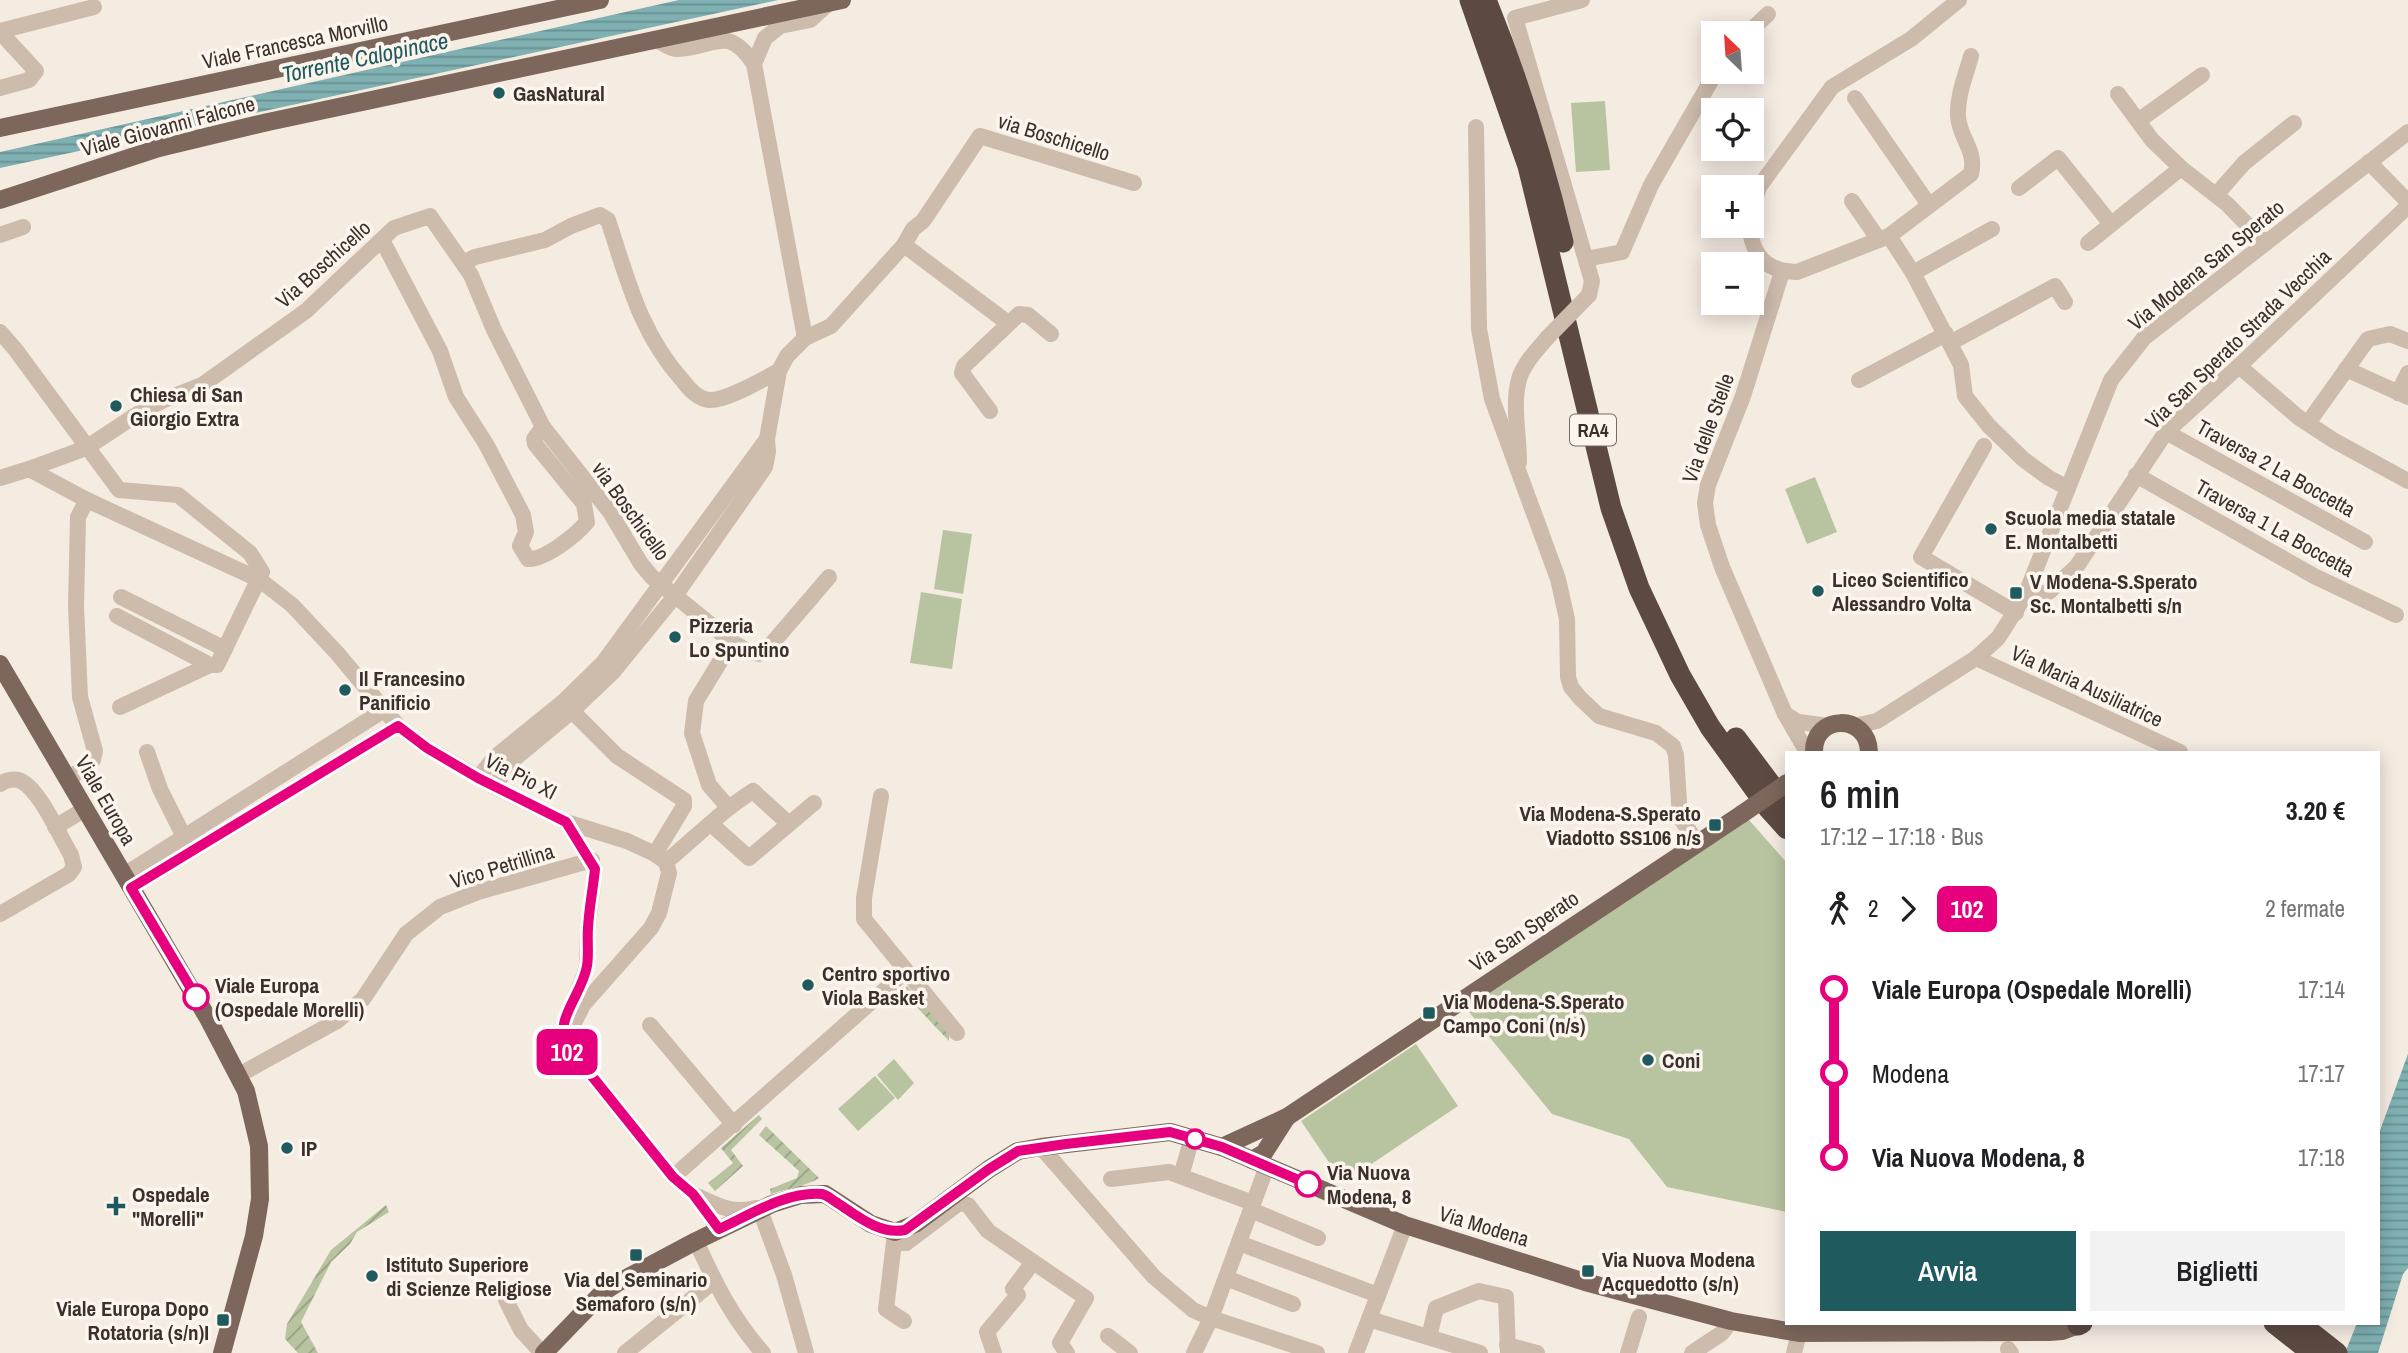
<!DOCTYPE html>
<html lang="it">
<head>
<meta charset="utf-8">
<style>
	body { margin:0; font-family:"Archivo Narrow",sans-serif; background:#f2f2f2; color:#202124; height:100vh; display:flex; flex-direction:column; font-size:26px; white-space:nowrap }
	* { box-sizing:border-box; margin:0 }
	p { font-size:23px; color:#757577 }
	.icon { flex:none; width:38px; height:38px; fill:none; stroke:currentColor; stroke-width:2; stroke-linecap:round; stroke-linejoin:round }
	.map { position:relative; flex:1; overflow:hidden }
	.drawer { position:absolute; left:1785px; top:751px; width:595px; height:574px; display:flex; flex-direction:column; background:#fff; border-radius:0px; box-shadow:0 4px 18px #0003 }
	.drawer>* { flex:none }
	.badge { padding:0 14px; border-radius:10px; font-size:24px; line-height:46px }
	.needle { width:46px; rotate:335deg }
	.tools { position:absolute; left:1701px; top:21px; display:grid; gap:14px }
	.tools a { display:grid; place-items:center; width:63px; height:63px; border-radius:0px; background:#fff; box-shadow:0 4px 18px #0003; font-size:35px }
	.map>.badge { position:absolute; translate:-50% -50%; box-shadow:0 0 0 4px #fff }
	.legs { display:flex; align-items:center; gap:10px; height:77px; padding:0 35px; font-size:23px }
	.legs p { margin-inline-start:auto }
	.summary { display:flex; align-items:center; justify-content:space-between; height:119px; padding:0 35px }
	h1 { font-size:38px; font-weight:600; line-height:52px }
	.button { display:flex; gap:14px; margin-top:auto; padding:14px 35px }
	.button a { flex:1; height:80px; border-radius:0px; background:#1f5a5e; color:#fff; font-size:28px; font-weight:600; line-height:80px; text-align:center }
	.button a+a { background:#f2f2f2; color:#202124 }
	ul { padding:0 35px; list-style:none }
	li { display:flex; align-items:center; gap:24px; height:84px; font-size:26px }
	li i { display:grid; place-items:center; width:10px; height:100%; margin:0 9px; background:currentColor }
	li i::after { content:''; width:18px; height:18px; margin:-9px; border:5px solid; border-radius:50%; background:#fff }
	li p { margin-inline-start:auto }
	li:first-child i { background:linear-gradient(#0000 50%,currentColor 0) }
	li:last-child i { background:linear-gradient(currentColor 50%,#0000 0) }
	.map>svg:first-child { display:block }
	.grass { fill:#b8c4a0 }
	.garden { fill:url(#garden-furrows) }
	.water { fill:url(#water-rules) }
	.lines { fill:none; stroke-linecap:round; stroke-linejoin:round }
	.minor { stroke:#cdbbac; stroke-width:16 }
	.major { stroke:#7d675c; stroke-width:18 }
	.highway { stroke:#5c4a42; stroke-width:21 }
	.minor-bridge { stroke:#cdbbac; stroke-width:16 }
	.major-bridge { stroke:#7d675c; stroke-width:18 }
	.line-1-casing { stroke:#fff; stroke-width:16 }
	.line-1 { stroke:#e6007e; stroke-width:10 }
	.poi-dot { fill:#1f5a5e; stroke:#fbf5ee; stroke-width:2.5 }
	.stop-1-dot { fill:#fff; stroke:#e6007e; stroke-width:3.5 }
	.labels { text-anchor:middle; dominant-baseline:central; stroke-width:7; stroke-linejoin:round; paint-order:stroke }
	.shield { fill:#fbf5ee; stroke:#756b66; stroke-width:2 }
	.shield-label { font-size:19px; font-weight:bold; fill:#3b302b }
	.street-label { font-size:21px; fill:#3b302b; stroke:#fbf5ee }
	.poi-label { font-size:21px; font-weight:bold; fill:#3b302b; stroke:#fbf5ee; text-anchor:start }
	.stop-label { font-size:21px; font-weight:bold; fill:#3b302b; stroke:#fbf5ee; text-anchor:start }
	.water-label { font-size:23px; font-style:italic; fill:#1f5a5e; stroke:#fbf5ee }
</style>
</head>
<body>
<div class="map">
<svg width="2408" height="1353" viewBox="0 0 2408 1353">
	<defs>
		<pattern id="garden-furrows" width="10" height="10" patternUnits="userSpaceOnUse" patternTransform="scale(1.75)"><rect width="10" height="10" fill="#b8c4a0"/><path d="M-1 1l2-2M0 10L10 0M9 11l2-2" fill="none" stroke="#97a083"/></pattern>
		<pattern id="water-rules" width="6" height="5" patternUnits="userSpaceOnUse" patternTransform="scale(1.75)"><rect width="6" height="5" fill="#7fb0b2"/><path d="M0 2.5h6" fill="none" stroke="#699091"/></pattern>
	</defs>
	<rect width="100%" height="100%" fill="#f4ebe1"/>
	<!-- grass -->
	<g class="grass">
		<polygon points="1605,101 1610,170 1576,172 1571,103"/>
		<polygon points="1815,477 1837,532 1807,544 1785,489"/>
		<polygon points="943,530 972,534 963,594 934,589"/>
		<polygon points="921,592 962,599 952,669 910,663"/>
		<polygon points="1749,820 1787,863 1787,1212 1667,1187 1629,1139 1552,1114 1465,1007"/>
		<polygon points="1416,1044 1458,1106 1343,1183 1301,1121"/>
		<polygon points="894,1059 914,1083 898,1100 877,1075"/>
		<polygon points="875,1076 895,1098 858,1131 838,1109"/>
	</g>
	<!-- garden -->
	<g class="garden">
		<polygon points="907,986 949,1031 949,1041 910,1000 895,1002 892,999"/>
		<polygon points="759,1115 762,1119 731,1150 743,1166 715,1191 708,1183 733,1163 721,1148"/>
		<path d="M766,1126L819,1178C812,1184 783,1190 771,1194L770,1189L797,1178L799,1171L759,1135Z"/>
		<polygon points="386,1205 389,1212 357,1232 350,1244 331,1262 301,1322 318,1353 298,1353 285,1339 287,1324 331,1250"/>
	</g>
	<!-- water -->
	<g class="water">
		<polygon points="679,0 778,0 0,168 0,152"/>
		<polygon points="2408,1054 2408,1268 2403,1274 2378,1353 2345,1353 2357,1323 2378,1323 2378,1269 2380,1263 2378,1250 2378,1136"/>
	</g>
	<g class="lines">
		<!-- minor -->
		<g class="minor">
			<polyline points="1582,0 1515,18 1592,281 1589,295"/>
			<polyline points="0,31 94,7"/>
			<polyline points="0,32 36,71 29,80 0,88"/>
			<polyline points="1748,33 1768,14"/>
			<path d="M657,40C663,43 670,49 677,49C715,48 726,23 754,64L805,338"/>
			<polyline points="754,64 765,38 780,26 810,20 829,3"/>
			<polyline points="2118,94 2152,140 2181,168 2227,204 2264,242"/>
			<polyline points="1855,98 1929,205"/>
			<polyline points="2138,121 2202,75"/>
			<polyline points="1476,127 1479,329 1492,399 1558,579 1567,619 1568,677 1571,687 1580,698 1599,716 1656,733 1673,746 1676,755 1680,817 1697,843"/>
			<polyline points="2369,162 2408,202"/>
			<polyline points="2019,188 2058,158 2111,224"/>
			<polyline points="2216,195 2244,163 2294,123"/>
			<polyline points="1852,201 1879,240"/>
			<polyline points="1752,210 1759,187 1832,87 1911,39 1959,0"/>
			<path d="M1749,226C1753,256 1765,271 1797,272L1889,236L1971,174C1977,150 1959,138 1958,116C1957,95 1966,75 1971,56"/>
			<polyline points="0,235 23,227"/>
			<polyline points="1889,236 1913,273 1961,365 1965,396 1989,426 2023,459 2049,478 2068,488"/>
			<path d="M382,240L440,351L456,397L486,444L523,515L526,532L520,546L528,559C545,560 576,535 587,522L584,504L535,444L534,439L543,427"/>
			<polyline points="2088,243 2181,168"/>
			<polyline points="904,245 1008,323"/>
			<polyline points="1586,259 1622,252 1651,185 1716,72"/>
			<path d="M463,263L475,257L545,240L571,226L600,215L608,220C628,281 640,333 683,381C689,389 699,399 709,400C727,401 763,379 779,371"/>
			<polyline points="1782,272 1743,396 1708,485 1705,503 1708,525 1722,567 1785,714 1807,752"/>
			<polyline points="1913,273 1992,229"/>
			<polyline points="0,332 15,349 119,490 178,495 250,553 262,572 217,665 210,665 117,616"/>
			<polyline points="1950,343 2055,286 2065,302"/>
			<polyline points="2239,366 2298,417 2333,440 2408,481"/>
			<polyline points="2346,369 2408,397"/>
			<polyline points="1859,380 1946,334"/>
			<polyline points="2398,393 2408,373"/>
			<polyline points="990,411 962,373 964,366 1019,314 1028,315 1051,334"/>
			<polyline points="2308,423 2368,339 2390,334 2408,341"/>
			<polyline points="2166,432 2365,542"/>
			<polyline points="1984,446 1921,557 2016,613"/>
			<path d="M1519,462C1519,435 1512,405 1519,379C1524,363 1537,350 1547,338"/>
			<polyline points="29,469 86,448 136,415 164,400 202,385 306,311 394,228 430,216 471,275 494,330 543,427 610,512 641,564 652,577 732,642 749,652 759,654 769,647 829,577"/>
			<polyline points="2136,475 2314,576 2396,615"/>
			<polyline points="0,478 29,469 87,500 260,580 292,605 337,653 398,726 427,748 495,787 566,822 627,841 655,854 666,862 669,873 659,913 651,928 583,1005 572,1027 573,1040 583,1065 673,1177 693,1194 719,1229"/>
			<polyline points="2025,596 2049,592 2077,566 2166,432 2239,366 2408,206"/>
			<polyline points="121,597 225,649"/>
			<polyline points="1976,658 2180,752"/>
			<polyline points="566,705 617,756 684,800 684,806 655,854"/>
			<polyline points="120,707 210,665"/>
			<polyline points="1785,714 1798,722 1829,726"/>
			<polyline points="1854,726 1877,721 1976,658 1998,638 2025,596 2111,380 2144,338 2408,132"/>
			<polyline points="147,752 160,789 185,839"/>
			<polyline points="478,778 494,758 563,702 603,663 767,439"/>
			<polyline points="68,780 93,760 95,751 80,697 76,606 78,517 87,500"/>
			<path d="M0,784C6,780 15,778 21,781C40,790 60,837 71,855L74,867L69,874L0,914"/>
			<polyline points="495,787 507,765 572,711 613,672 675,596 765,467 768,452 767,439 779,371 787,356 805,338 831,326 904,245 913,229 923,221 980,136 1134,183"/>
			<polyline points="881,796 864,898 864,919 957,1033"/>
			<polyline points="728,807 709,785 692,733 696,701 732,642"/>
			<polyline points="711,824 749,858 814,803"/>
			<polyline points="55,827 77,814"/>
			<path d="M666,862C695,838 721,811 753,791L788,823"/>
			<polyline points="124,875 384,710"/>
			<polyline points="131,888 398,726"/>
			<polyline points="566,1018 584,976 587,965 588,926 595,869 566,822"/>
			<polyline points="650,1025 734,1125"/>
			<polyline points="239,1075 337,1021 363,999 406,934 440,907 478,892 592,860"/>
			<polyline points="1041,1147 1154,1277 1193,1310 1211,1318 1317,1353"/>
			<polyline points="1181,1176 1192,1138"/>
			<polyline points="673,1177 896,980"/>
			<polyline points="1111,1179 1169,1172 1253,1203"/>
			<path d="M695,1195C717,1205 730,1214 756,1208"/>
			<polyline points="760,1210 784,1275 806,1353"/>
			<polyline points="1251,1210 1318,1238"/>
			<polyline points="895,1234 886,1309 904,1321"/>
			<path d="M696,1241C715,1283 732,1318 763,1353"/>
			<polyline points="895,1243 906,1243 959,1203 968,1205 988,1231 1086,1298 1060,1343 1067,1353"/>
			<polyline points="1239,1243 1378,1295"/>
			<polyline points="1226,1278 1293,1304"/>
			<polyline points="506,1300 521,1330 542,1353"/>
			<polyline points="1369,1319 1480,1353"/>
			<polyline points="1108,1336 1130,1353"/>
			<polyline points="1429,1337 1436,1308 1479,1291 1506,1297 1508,1353"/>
			<polyline points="1507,1345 1537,1353"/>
			<polyline points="2008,1349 2011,1353"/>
			<polyline points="625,1353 714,1281"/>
			<polyline points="994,1353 987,1332 1018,1295 1013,1289 1033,1262"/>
			<polyline points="1194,1353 1211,1318 1267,1166"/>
			<polyline points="1356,1353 1405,1225"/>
			<polyline points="1628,1353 1639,1317"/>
			<polyline points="1692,1353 1722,1333 1731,1321"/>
			<polyline points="1794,1353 1799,1333"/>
		</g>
		<!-- major -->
		<g class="major">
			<polyline points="0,128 600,0"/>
			<polyline points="0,200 159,148 268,122 842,0"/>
			<polyline points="0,664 209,1020 246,1091 259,1146 260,1199 254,1236 222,1353"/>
			<path d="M1814,752C1813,714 1868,713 1869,752"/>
			<polyline points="1222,1147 1287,1117 1742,814"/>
			<polyline points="1252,1160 1264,1153 1287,1117"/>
			<polyline points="544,1353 602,1293 619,1282 696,1241 772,1204 801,1195 825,1194 871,1224 895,1232 915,1224 989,1169 1018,1151 1041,1147 1170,1132 1222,1147 1405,1225 1585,1282 1731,1321 1799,1333 2049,1332 2062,1331 2078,1325"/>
		</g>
		<!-- highway -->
		<g class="highway">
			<polyline points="1470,0 1528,166 1611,508 1639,588 1680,675 1710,727 1769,809 1787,829"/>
			<path d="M1486,0C1518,78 1543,160 1563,242"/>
			<polyline points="1736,738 1787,806"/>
			<polyline points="2274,1323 2312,1353"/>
			<polyline points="2299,1323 2337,1353"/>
			<polyline points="2078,1325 2082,1323"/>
		</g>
		<!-- minor-bridge -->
		<polyline class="minor-bridge" points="1547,338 1589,295"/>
		<!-- major-bridge -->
		<polyline class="major-bridge" points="1742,814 1787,783"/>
	</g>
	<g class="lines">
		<!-- line-1 casing -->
		<g class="line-1-casing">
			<path id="line-1" d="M196,997L131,888L398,726L427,748L478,778L566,822L595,869C593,889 589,908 588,928C587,941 589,954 587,966C582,995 555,1017 565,1048C569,1059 573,1063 583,1065L673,1177L693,1194L719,1229C750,1215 786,1191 822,1194C827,1195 831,1199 836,1202C856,1215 879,1235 905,1230L989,1169L1018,1151L1066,1144L1170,1132L1222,1147L1308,1184"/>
		</g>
		<!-- line-1 -->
		<use href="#line-1" class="line-1"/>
	</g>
	<!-- markers -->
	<g class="poi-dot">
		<circle cx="499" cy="93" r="7"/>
		<circle cx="116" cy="406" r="7"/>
		<circle cx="1991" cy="529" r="7"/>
		<circle cx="1818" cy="591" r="7"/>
		<rect x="2009" y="586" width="14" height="14" rx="3.5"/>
		<circle cx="675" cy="637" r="7"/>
		<circle cx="345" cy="690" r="7"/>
		<rect x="1708" y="818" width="14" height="14" rx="3.5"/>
		<circle cx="808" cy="985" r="7"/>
		<rect x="1422" y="1006" width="14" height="14" rx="3.5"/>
		<circle cx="1648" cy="1060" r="7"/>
		<circle cx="287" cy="1148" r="7"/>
		<path d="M112.5 1195.5h7v7h7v7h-7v7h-7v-7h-7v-7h7z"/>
		<rect x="629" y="1248" width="14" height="14" rx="3.5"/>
		<rect x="1581" y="1264" width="14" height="14" rx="3.5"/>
		<circle cx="372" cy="1276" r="7"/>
		<rect x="216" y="1313" width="14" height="14" rx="3.5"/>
	</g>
	<g class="stop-1-dot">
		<circle cx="196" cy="997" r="12"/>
		<circle cx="1195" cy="1139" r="9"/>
		<circle cx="1308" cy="1184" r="12"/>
	</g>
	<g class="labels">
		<!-- shield labels -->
		<rect class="shield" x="1570" y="414.5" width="46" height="31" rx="5"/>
		<g class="shield-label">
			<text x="1593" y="430">RA4</text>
		</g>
		<!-- street labels -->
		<g class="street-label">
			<text transform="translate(295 42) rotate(-12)">Viale Francesca Morvillo</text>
			<text transform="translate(168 126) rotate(-15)">Viale Giovanni Falcone</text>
			<text transform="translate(1054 137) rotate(17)">via Boschicello</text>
			<text transform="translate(323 264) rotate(-42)">Via Boschicello</text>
			<text transform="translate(2206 265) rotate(-39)">Via Modena San Sperato</text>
			<text transform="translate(2238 339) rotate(-44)">Via San Sperato Strada Vecchia</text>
			<text transform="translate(1708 428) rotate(-70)">Via delle Stelle</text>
			<text transform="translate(2276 468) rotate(29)">Traversa 2 La Boccetta</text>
			<text transform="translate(631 511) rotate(54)">via Boschicello</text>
			<text transform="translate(2275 528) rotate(29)">Traversa 1 La Boccetta</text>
			<text transform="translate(2087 686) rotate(25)">Via Maria Ausiliatrice</text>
			<text transform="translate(521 776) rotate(27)">Via Pio XI</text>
			<text transform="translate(106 800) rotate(60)">Viale Europa</text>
			<text transform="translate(502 866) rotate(-17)">Vico Petrillina</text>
			<text transform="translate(1524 931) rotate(-34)">Via San Sperato</text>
			<text transform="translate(1484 1226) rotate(17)">Via Modena</text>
		</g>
		<!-- poi labels -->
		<g class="poi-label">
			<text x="513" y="93">GasNatural</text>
			<text x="130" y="394">Chiesa di San<tspan x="130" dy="24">Giorgio Extra</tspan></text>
			<text x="2005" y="517">Scuola media statale<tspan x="2005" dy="24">E. Montalbetti</tspan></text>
			<text x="1832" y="579">Liceo Scientifico<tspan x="1832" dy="24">Alessandro Volta</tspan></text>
			<text x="2030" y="581">V Modena-S.Sperato<tspan x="2030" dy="24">Sc. Montalbetti s/n</tspan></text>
			<text x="689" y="625">Pizzeria<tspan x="689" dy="24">Lo Spuntino</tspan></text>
			<text x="359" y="678">Il Francesino<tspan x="359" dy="24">Panificio</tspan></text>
			<text x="1701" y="813" text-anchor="end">Via Modena-S.Sperato<tspan x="1701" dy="24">Viadotto SS106 n/s</tspan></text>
			<text x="822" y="973">Centro sportivo<tspan x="822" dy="24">Viola Basket</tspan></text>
			<text x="1443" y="1001">Via Modena-S.Sperato<tspan x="1443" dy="24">Campo Coni (n/s)</tspan></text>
			<text x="1662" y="1060">Coni</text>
			<text x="301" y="1148">IP</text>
			<text x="132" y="1194">Ospedale<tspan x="132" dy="24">"Morelli"</tspan></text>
			<text x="1602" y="1259">Via Nuova Modena<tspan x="1602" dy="24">Acquedotto (s/n)</tspan></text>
			<text x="386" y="1264">Istituto Superiore<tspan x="386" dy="24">di Scienze Religiose</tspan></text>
			<text x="636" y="1279" text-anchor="middle">Via del Seminario<tspan x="636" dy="24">Semaforo (s/n)</tspan></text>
			<text x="209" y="1308" text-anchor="end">Viale Europa Dopo<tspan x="209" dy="24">Rotatoria (s/n)I</tspan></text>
		</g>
		<!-- stop labels -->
		<g class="stop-label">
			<text x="215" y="985">Viale Europa<tspan x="215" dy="24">(Ospedale Morelli)</tspan></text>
			<text x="1327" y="1172">Via Nuova<tspan x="1327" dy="24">Modena, 8</tspan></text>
		</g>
		<!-- water labels -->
		<g class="water-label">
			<text transform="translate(365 57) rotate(-12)">Torrente Calopinace</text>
		</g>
	</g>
</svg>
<div class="tools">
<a><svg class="needle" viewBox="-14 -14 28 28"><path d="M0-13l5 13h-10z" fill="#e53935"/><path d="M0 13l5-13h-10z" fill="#757577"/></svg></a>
<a><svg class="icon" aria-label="locate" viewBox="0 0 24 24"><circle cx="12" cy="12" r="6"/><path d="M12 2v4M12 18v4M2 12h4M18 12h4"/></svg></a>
<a>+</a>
<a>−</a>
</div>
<b class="badge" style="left:567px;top:1052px;background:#e6007e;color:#fff">102</b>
<section class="drawer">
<div class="summary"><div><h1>6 min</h1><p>17:12 – 17:18 · Bus</p></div><b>3.20 €</b></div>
<div class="legs"><svg class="icon" aria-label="walk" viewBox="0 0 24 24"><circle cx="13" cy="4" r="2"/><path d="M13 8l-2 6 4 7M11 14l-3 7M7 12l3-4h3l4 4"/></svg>2<svg class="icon" aria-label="forward" viewBox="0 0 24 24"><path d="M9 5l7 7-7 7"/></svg><b class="badge" style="background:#e6007e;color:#fff">102</b><p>2 fermate</p></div>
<ul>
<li><i style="color:#e6007e"></i><b>Viale Europa (Ospedale Morelli)</b><p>17:14</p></li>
<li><i style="color:#e6007e"></i><span>Modena</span><p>17:17</p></li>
<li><i style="color:#e6007e"></i><b>Via Nuova Modena, 8</b><p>17:18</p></li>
</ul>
<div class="button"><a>Avvia</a><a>Biglietti</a></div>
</section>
</div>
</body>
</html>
